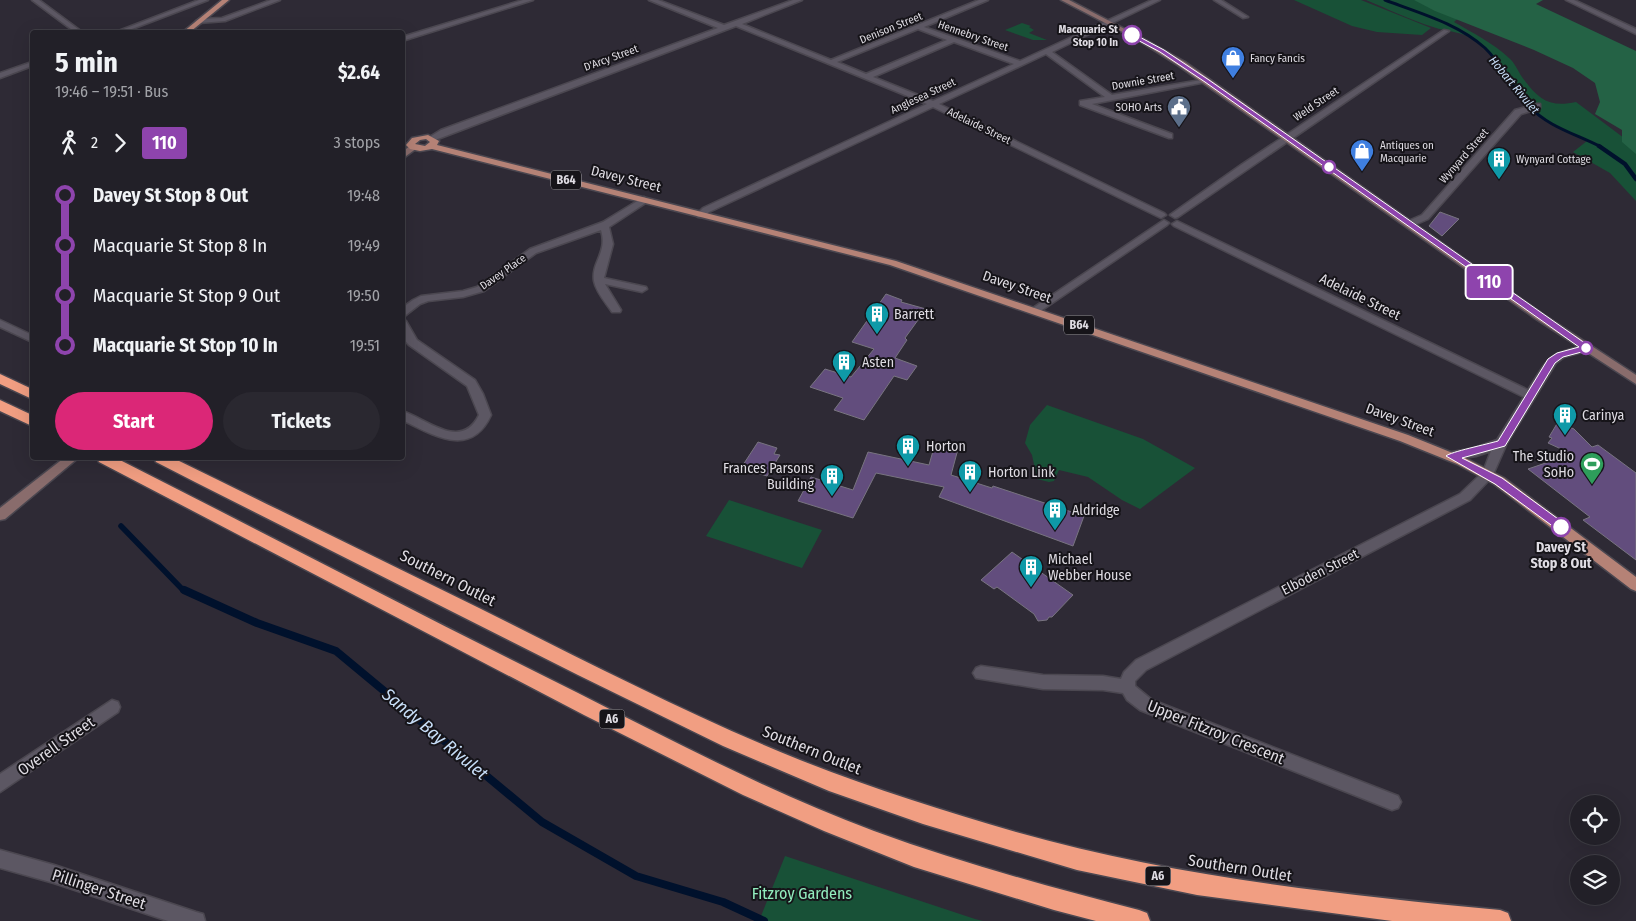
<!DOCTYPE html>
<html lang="en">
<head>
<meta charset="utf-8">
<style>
	body { margin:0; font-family:"Fira Sans Condensed",sans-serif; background:#2a2830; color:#f1f3f6; height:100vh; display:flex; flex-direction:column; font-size:19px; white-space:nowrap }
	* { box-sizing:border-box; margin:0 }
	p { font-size:16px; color:#a2a3a8 }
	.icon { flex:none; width:28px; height:28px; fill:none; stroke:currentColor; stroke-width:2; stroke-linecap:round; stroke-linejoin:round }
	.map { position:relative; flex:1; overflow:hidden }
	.details { position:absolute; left:30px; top:30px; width:375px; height:430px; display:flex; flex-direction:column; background:#222028; border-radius:5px; box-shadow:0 5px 20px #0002,0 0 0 1px #3f3e45 }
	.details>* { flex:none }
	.badge { padding:0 10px; border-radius:4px; font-size:18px; line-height:32px }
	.buttons { position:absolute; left:1570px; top:795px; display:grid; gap:10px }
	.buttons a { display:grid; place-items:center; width:50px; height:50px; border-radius:50%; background:#222028; box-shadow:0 5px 20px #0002,0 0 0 1px #3f3e45; font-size:25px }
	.map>.badge { position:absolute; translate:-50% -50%; box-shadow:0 0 0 2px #fff }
	.legs { display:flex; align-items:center; gap:8px; height:55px; padding:0 25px; font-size:16px }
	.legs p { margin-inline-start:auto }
	.headline { display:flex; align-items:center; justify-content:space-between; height:85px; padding:0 25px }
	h1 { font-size:28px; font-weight:700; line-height:38px }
	.action { display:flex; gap:10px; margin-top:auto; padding:10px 25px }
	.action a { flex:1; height:58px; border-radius:30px; background:#db2777; color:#fff; font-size:20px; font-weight:700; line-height:58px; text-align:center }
	.action a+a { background:#2a2830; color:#f1f3f6 }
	ul { padding:0 25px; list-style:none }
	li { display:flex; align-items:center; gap:18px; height:50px; font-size:19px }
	li i { display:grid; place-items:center; width:8px; height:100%; margin:0 6px; background:currentColor }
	li i::after { content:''; width:12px; height:12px; margin:-6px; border:4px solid; border-radius:50%; background:#222028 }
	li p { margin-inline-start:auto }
	li:first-child i { background:linear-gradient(#0000 50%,currentColor 0) }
	li:last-child i { background:linear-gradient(currentColor 50%,#0000 0) }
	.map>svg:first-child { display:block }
	.green { fill:#185137 }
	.forest { fill:#246245 }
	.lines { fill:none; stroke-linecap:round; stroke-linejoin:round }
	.stream-far3 { stroke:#00112c; stroke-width:3 }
	.stream-far2 { stroke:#00112c; stroke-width:4.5 }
	.stream-far1 { stroke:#00112c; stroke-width:5.5 }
	.stream { stroke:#00112c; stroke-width:8 }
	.building { fill:#624d7d; stroke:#787480 }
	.street-casing { stroke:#4b4750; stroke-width:3 }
	.secondary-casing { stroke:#4b4750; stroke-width:3 }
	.primary-casing { stroke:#4b4750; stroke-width:3 }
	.highway-casing { stroke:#4b4750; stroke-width:3 }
	.street { fill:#5c5763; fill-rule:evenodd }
	.secondary { fill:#896c6c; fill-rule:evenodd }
	.primary { fill:#b58276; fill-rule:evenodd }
	.highway { fill:#f19e82; fill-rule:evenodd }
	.line-1 { fill:#8e44ad; stroke:#fff }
	.stop-1-dot { fill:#fff; stroke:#8e44ad; stroke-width:2.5 }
	.labels { text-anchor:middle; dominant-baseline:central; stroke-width:4; stroke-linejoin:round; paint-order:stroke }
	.far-street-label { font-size:11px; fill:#dfdce3; stroke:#161419 }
	.far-stop-label { font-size:11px; font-weight:bold; fill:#dfdce3; stroke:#161419; text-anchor:end }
	.far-poi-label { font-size:11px; fill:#dfdce3; stroke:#161419; text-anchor:start }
	.far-water-label { font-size:12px; font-style:italic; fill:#c7def8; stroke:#161419 }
	.shield { fill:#161419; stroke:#a3a0a6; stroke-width:1 }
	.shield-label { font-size:12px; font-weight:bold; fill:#dfdce3 }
	.street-label { font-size:14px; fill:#dfdce3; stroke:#161419 }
	.poi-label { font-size:14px; fill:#dfdce3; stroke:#161419; text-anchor:start }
	.stop-label { font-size:14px; font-weight:bold; fill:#dfdce3; stroke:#161419 }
	.near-street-label { font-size:16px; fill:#dfdce3; stroke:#161419 }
	.near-park-label { font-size:16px; fill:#92edbe; stroke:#161419 }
	.near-water-label { font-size:18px; font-style:italic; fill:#c7def8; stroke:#161419 }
</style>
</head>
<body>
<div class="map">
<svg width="1636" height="921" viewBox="0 0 1636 921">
	<rect width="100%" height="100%" fill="#2e2a35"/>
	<!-- green -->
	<g class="green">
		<polygon points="1294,0 1361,0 1431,28 1422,35 1377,32 1352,26"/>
		<path d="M1366,0H1478L1454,22C1473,33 1493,43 1509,58C1515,63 1518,71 1522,77C1538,99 1549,108 1576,102L1636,147V201L1610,173L1573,152L1587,141C1567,131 1544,123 1528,106C1510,85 1498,57 1476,41C1462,31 1448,32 1433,27C1410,20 1388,9 1366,0Z"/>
		<polygon points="1022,23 1031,26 1029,27 1034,30 1029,33 1047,40 1033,40 1005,30"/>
		<polygon points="1047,405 1143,439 1195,468 1140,509 1122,500 1088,477 1059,470 1054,481 1049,482 1037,479 1032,455 1025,443 1030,425"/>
		<polygon points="729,500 822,530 802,568 706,536"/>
		<polygon points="785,856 975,919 983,921 759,921"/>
	</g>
	<!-- forest -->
	<polygon class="forest" points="1414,0 1543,0 1536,4 1636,51 1636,154 1622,142 1622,130 1595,114 1600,102 1595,83 1573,68 1534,50 1435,11"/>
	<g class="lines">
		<!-- stream-far3 -->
		<path class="stream-far3" d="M1385,0C1419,13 1457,23 1485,48C1503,65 1512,88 1529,106C1548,127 1576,134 1601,147"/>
		<!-- stream-far2 -->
		<polyline class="stream-far2" points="1599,146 1625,164 1636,179"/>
		<!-- stream-far1 -->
		<polyline class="stream-far1" points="121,526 182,589 187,591"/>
		<!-- stream -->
		<polyline class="stream" points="184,590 257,623 336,651 542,822 636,876 723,902 764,921"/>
	</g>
	<!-- building -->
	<g class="building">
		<polygon points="1440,212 1459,219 1442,236 1429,226"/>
		<polygon points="886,294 902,300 901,302 926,309 905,338 907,340 895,358 917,366 907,380 894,376 864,420 834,410 843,398 810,387 825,369 851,377 874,349 852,342"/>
		<polygon points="1558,422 1574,429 1592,447 1598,445 1636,473 1636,560 1583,520 1590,517 1528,469 1572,454 1548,443 1552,438 1549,437"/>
		<polygon points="758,442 777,448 774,454 780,455 767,476 741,468"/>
		<polygon points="935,444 958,449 951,475 992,488 993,486 1084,516 1073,546 939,497 944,487 876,473 853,518 798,501 811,477 853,490 868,452 929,465"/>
		<polygon points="1012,552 1073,595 1052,617 1049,617 1047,620 1038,621 1034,614 997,587 994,589 981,580"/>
	</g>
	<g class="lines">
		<!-- street casing -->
		<g class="street-casing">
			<g id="street">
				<polygon points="32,0 39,0 82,32 75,32"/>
				<polygon points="199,0 208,0 124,32 116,32"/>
				<polygon points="271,0 280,0 225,21 199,23 196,21 199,19 222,18"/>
				<polygon points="523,0 533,0 402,41 402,37"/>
				<path d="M649,0H658L724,25L793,0H802L742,24L831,60L979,0H988L924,27L1020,61L1152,0H1160L1052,52L1112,95L1207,79L1211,81L1092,104L1172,134V138H1169L1080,105V101L1105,97L1046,54L939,104L1164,213L1166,215L1161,218L933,107L709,212L704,217H698L696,215L703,208L927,104L736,26L435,140L428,138L441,130L718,28ZM918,29L947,40L866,74L837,62ZM954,42L1014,64L933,101L873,77Z"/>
				<polygon points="1214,0 1221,0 1248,17 1243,18"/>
				<polygon points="1566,0 1574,0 1636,29 1636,34"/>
				<polygon points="1444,30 1449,31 1178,217 1175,218 1170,215 1241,165"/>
				<polygon points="32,62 32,66 0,78 0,73"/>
				<polygon points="1537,104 1540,104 1540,108 1521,114 1428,219 1412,226 1406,226 1406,222 1422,215 1515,110"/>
				<path d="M644,197L648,200L647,202L609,227L613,244L604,278L646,287L647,289L642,292L605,284L621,310L620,312H612C606,303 596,292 594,281C591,262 608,253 601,230L536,253L484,291L463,297L428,301L420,304L402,318V308L413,300L421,296L463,291L477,287L530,249L603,222Z"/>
				<polygon points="1164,220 1169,223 1167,225 1039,312 1035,313 1030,310"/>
				<path d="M1177,221L1528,390C1550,356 1546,355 1586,345L1591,348L1590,350L1564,357L1556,363L1507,443L1492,477L1470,500L1146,670L1135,681V686L1152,700L1398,796L1401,802L1398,808L1392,810L1140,710L1127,700L1123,693L1103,690L1043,689L976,678L973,673L976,668L981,666L1043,675L1103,676L1121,679L1124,672L1136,660L1460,494L1483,472L1491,451L1476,456L1451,460L1445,456L1447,453L1475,448L1497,440L1524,397L1174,226L1172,224Z"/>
				<polygon points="0,320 32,335 32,342 0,327"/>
				<path d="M402,320L406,321L417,340L475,380L483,394L491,415C471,459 433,435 402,420V411C426,418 461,452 479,415L467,386L409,345L402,337Z"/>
				<polygon points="112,700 118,702 120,707 118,712 0,792 0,774"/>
				<polygon points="0,850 54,865 196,912 203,914 205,921 168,921 54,883 0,868"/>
			</g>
		</g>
		<!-- secondary casing -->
		<g class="secondary-casing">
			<g id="secondary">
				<polygon points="1061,0 1069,0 1142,38 1185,62 1544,315 1636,375 1636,384 1536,319 1179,66 1138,40"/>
				<polygon points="410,146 417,148 402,159 402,152"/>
				<polygon points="64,458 78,458 5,519 0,520 0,508"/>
			</g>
		</g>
		<!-- primary casing -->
		<g class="primary-casing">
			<g id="primary">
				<polygon points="222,0 229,0 190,32 183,32"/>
				<path d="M428,135L439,141L437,145L896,261L1408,435L1465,458L1504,478L1636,577V591L1631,589L1494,484L1457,464L1400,441L890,265L432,149L420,151L410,149L406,145L412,138ZM426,139L430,142L425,146L415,144L420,140Z"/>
			</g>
		</g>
		<!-- highway casing -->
		<g class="highway-casing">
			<g id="highway">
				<polygon points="0,374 32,389 32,399 0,384"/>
				<polygon points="0,400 32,415 32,426 0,411"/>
				<path d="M97,458H116C270,536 423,616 578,693C675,742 772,793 874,831C961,863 1050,887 1139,910L1147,913L1150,921H1096L1054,910L914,867L824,831L743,795L584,715L99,462Z"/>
				<path d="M154,458H173C275,508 377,558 479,608C585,661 691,716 800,760C871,788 944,811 1016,832C1174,877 1337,894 1500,910L1508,913L1511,921H1392L1197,895L1077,870L923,824L829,791L723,746L578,675L195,482L156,462Z"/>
			</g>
		</g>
		<!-- street -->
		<use href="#street" class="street"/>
		<!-- secondary -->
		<use href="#secondary" class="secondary"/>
		<!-- primary -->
		<use href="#primary" class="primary"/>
		<!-- highway -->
		<use href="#highway" class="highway"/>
	</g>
	<!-- line-1 -->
	<path class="line-1" d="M1130,34H1134L1164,50L1209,80L1589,346V350L1563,357L1555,363L1505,446L1462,458L1502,478L1565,524L1566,527L1565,530H1558L1495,484L1446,456C1450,452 1488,444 1498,441L1548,359L1557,353L1579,347L1205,82L1160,52L1130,36Z"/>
	<!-- icons -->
	<defs>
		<g id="shop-pin" transform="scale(1.25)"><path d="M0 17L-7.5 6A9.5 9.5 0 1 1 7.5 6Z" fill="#3f7fe0" stroke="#161419"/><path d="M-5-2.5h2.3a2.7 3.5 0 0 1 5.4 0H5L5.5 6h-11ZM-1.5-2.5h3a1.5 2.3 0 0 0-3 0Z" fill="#fff"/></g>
		<g id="civic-pin" transform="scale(1.25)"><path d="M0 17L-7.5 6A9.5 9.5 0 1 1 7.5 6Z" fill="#5c6f8a" stroke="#161419"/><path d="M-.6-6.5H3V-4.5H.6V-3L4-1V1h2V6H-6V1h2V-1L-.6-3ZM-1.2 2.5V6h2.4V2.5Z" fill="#fff"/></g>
		<g id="building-pin" transform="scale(1.25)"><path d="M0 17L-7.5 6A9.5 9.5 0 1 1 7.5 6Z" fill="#0f9aa8" stroke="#161419"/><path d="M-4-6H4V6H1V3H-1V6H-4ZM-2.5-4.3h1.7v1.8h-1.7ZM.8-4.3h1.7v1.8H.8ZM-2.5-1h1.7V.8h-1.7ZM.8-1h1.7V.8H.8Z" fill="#fff"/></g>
		<g id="stadium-pin" transform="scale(1.25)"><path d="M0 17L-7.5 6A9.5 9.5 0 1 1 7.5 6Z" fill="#2e9e5b" stroke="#161419"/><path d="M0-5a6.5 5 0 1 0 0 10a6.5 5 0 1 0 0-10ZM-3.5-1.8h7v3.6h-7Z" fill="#fff"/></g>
	</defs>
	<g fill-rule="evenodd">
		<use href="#shop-pin" x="1233" y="58"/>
		<use href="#civic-pin" x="1179" y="107"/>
		<use href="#shop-pin" x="1362" y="151"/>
		<use href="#building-pin" x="1499" y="159"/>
		<use href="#building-pin" x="877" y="314"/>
		<use href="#building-pin" x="844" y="362"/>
		<use href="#building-pin" x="1565" y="415"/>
		<use href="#building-pin" x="908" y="446"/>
		<use href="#stadium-pin" x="1592" y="464"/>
		<use href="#building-pin" x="970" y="472"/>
		<use href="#building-pin" x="832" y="476"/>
		<use href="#building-pin" x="1055" y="510"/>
		<use href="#building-pin" x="1031" y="567"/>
	</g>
	<!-- markers -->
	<g class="stop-1-dot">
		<circle cx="1132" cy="35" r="9"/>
		<circle cx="1329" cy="167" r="6"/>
		<circle cx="1586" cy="348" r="6"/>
		<circle cx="1561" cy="527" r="9"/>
	</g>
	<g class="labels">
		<!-- far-street labels -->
		<g class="far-street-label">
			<text transform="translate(891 28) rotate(-22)">Denison Street</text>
			<text transform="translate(973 36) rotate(19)">Hennebry Street</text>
			<text transform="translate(611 58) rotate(-20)">D'Arcy Street</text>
			<text transform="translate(1143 81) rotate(-10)">Downie Street</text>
			<text transform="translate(923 96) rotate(-25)">Anglesea Street</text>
			<text transform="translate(1316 104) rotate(-34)">Weld Street</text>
			<text transform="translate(979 126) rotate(26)">Adelaide Street</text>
			<text transform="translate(1464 156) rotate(-49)">Wynyard Street</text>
			<text transform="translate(503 272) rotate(-35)">Davey Place</text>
		</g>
		<!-- far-stop labels -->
		<g class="far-stop-label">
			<text x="1118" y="29">Macquarie St<tspan x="1118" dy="13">Stop 10 In</tspan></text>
		</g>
		<!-- far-poi labels -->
		<g class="far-poi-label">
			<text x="1250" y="58">Fancy Fancis</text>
			<text x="1162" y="107" text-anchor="end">SOHO Arts</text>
			<text x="1380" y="145">Antiques on<tspan x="1380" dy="13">Macquarie</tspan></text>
			<text x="1516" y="159">Wynyard Cottage</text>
		</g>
		<!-- far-water labels -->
		<g class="far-water-label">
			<text transform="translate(1514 85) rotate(50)">Hobart Rivulet</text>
		</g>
		<!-- shield labels -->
		<g class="shield">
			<rect x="551" y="170.5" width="30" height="19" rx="4"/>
			<rect x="1064" y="315.5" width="30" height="19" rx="4"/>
			<rect x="599.5" y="709.5" width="25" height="19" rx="4"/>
			<rect x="1145.5" y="866.5" width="25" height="19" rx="4"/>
		</g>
		<g class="shield-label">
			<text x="566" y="180">B64</text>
			<text x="1079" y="325">B64</text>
			<text x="612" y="719">A6</text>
			<text x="1158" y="876">A6</text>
		</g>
		<!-- street labels -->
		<g class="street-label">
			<text transform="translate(626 179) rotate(14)">Davey Street</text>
			<text transform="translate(1017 287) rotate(19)">Davey Street</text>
			<text transform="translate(1360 297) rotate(26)">Adelaide Street</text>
			<text transform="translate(1400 420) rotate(20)">Davey Street</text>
			<text transform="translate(1320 572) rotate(-27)">Elboden Street</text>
		</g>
		<!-- poi labels -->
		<g class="poi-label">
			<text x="894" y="314">Barrett</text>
			<text x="862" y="362">Asten</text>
			<text x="1582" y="415">Carinya</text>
			<text x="926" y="446">Horton</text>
			<text x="1574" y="456" text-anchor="end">The Studio<tspan x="1574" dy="16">SoHo</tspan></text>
			<text x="814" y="468" text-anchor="end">Frances Parsons<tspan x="814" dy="16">Building</tspan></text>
			<text x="988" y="472">Horton Link</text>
			<text x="1072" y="510">Aldridge</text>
			<text x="1048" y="559">Michael<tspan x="1048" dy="16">Webber House</tspan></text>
		</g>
		<!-- stop labels -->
		<g class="stop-label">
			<text x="1561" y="547">Davey St<tspan x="1561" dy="16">Stop 8 Out</tspan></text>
		</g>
		<!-- near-street labels -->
		<g class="near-street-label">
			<text transform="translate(448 578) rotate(27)">Southern Outlet</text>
			<text transform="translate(1216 732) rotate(22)">Upper Fitzroy Crescent</text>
			<text transform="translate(56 746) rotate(-35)">Overell Street</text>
			<text transform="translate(812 750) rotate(22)">Southern Outlet</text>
			<text transform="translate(1240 868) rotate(9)">Southern Outlet</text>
			<text transform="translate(99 889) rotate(18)">Pillinger Street</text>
		</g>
		<!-- near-park labels -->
		<g class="near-park-label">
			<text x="802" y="893">Fitzroy Gardens</text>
		</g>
		<!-- near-water labels -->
		<g class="near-water-label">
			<text transform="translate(435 734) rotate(40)">Sandy Bay Rivulet</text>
		</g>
	</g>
</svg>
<div class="buttons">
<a><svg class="icon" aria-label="locate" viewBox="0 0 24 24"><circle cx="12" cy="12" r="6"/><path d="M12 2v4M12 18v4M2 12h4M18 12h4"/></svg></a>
<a><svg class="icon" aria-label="layers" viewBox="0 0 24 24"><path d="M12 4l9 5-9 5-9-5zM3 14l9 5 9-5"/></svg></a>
</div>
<b class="badge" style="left:1489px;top:282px;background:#8e44ad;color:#fff">110</b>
<section class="details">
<div class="headline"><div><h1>5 min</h1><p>19:46 – 19:51 · Bus</p></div><b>$2.64</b></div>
<div class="legs"><svg class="icon" aria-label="walk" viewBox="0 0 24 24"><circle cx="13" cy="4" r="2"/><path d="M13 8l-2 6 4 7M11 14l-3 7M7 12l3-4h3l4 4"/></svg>2<svg class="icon" aria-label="forward" viewBox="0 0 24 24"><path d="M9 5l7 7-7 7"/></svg><b class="badge" style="background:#8e44ad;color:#fff">110</b><p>3 stops</p></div>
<ul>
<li><i style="color:#8e44ad"></i><b>Davey St Stop 8 Out</b><p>19:48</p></li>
<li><i style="color:#8e44ad"></i><span>Macquarie St Stop 8 In</span><p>19:49</p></li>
<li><i style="color:#8e44ad"></i><span>Macquarie St Stop 9 Out</span><p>19:50</p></li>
<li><i style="color:#8e44ad"></i><b>Macquarie St Stop 10 In</b><p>19:51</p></li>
</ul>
<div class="action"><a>Start</a><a>Tickets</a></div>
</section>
</div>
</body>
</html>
